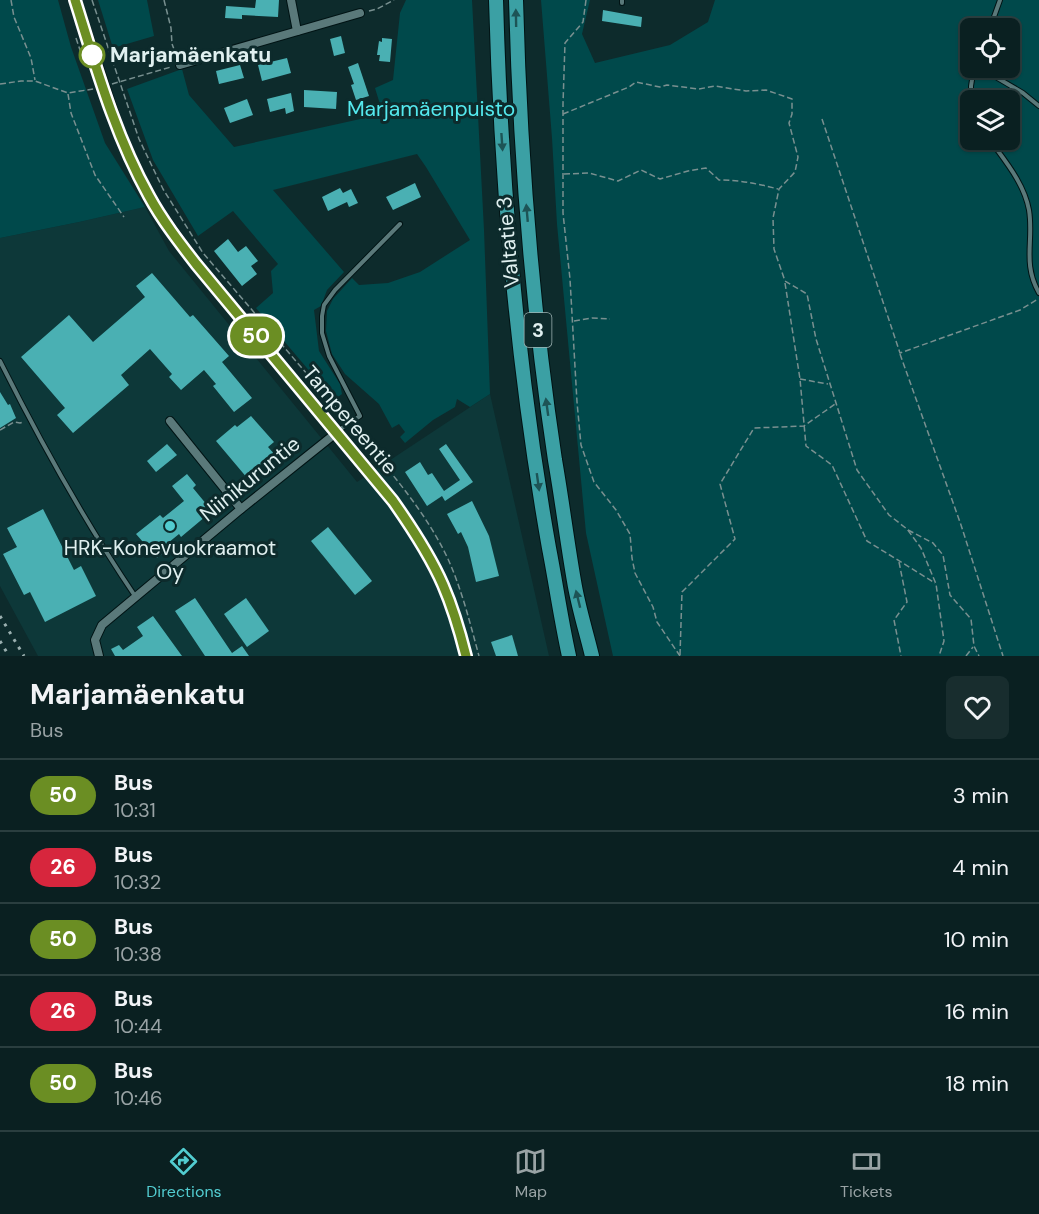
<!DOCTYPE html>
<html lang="en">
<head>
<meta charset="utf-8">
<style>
	body { margin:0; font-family:"DM Sans",sans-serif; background:#182d2e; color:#f1f3f6; height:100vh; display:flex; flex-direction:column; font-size:22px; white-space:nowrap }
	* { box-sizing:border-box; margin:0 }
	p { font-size:20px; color:#99a3a5 }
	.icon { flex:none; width:33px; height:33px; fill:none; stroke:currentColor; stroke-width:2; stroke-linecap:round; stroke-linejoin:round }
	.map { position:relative; height:656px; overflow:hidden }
	.details { display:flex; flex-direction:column; background:#0a2021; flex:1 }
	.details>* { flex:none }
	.badge { padding:0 12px; border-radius:20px; font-size:21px; line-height:39px }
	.fabs { position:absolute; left:960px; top:18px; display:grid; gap:12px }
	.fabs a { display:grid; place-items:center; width:60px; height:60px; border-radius:9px; background:#0a2021; box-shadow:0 2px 4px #0004,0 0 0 2px #2a3e3f; font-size:30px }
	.map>.badge { position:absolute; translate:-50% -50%; box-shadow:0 0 0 3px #fff }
	.round { display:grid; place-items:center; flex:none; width:63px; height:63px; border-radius:9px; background:#182d2e }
	.headline { display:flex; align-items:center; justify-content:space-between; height:102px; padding:0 30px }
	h1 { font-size:28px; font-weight:700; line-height:45px }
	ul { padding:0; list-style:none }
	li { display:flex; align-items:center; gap:18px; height:72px; padding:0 30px; border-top:2px solid #2a3e3f }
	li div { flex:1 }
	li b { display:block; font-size:22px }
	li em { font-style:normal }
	li .badge { min-width:66px; font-weight:700; text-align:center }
	.tab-bar { display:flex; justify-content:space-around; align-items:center; height:84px; border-top:2px solid #2a3e3f; background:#0a2021; font-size:16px; color:#99a3a5 }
	.tab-bar a { display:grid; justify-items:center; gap:3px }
	.tab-bar .on { color:#52ccd0 }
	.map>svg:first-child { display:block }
	.built { fill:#0d3839 }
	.green { fill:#00494b; fill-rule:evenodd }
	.building { fill:#4ab0b3 }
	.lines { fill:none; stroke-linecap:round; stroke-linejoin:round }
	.service-casing { stroke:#001314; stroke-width:6 }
	.minor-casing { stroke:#001314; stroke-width:10 }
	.secondary-casing { stroke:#001314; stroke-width:13 }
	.motorway-casing { stroke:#001314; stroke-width:16 }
	.path { stroke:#799090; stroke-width:1.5; stroke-dasharray:6 3; stroke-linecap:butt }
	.service { stroke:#5a797a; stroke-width:4 }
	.minor { stroke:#5a797a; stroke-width:8 }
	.secondary { stroke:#518587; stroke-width:10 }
	.motorway { stroke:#3ba0a4; stroke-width:14 }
	.rail { stroke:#9aafaf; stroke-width:3; stroke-dasharray:3 6; stroke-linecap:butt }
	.oneway { fill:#1d5456 }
	.line-casing { stroke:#fff; stroke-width:14 }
	.line { stroke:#6b8e23; stroke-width:9 }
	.stop-dot { fill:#fff; stroke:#6b8e23; stroke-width:3 }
	.poi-dot { fill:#52ccd0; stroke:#0d2b2c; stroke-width:2 }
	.labels { text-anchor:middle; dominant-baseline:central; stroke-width:6; stroke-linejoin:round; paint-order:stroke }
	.shield { fill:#0d2b2c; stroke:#a1b5b5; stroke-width:1.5 }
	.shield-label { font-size:20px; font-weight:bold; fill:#e0f0f0 }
	.stop-label { font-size:21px; font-weight:bold; fill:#e0f0f0; stroke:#0d2b2c; text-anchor:start }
	.park-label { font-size:21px; fill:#54e9ee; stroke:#0d2b2c }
	.street-label { font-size:21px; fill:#e0f0f0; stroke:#0d2b2c }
	.poi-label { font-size:21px; fill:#e0f0f0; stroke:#0d2b2c }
</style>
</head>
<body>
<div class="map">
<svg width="1039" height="656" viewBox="0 0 1039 656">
	<rect width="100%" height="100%" fill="#0d2b2c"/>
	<!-- built -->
	<polygon class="built" points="145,207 169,251 357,482 490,394 549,656 38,656 0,586 0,238 79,222"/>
	<!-- green -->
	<g class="green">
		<polygon points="0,0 58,0 71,47 105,143 145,207 79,222 0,238"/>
		<polygon points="98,0 147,0 154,36 113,48"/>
		<polygon points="406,0 472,0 484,230 490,394 470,407 457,399 455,407 433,420 405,443 400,437 405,432 399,424 392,428 379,404 345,374 332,354 326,331 327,311 333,299 352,278 359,285 388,283 420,272 470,240 426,167 417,154 273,190 344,272 327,290 321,306 314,310 319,351 340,384 342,394 334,400 256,308 273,293 271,271 278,264 233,211 198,236 153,160 127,89 182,69 189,95 234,147 383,114 375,88 393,80 400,13"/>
		<path d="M541,0H590L582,34L595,63L670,45L708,22L715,0H1039V656H613L586,533L557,224L552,138ZM970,28H1010V68H970ZM970,100H1010V140H970Z"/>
	</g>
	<!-- building -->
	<g class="building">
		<polygon points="256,0 279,0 278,17 242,15 242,19 225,18 226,6 255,8"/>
		<polygon points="603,10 642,17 641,27 602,21"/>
		<polygon points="341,36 345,53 334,56 330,39"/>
		<polygon points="382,38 392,39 390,62 379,61 380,55 377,55 379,41 382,42"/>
		<polygon points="287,58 291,73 262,81 258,65"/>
		<polygon points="358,63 369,96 356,100 351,85 354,84 348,67"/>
		<polygon points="240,65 244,78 219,84 216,71"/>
		<polygon points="304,90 337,92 336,109 304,107"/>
		<polygon points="291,93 294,111 286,114 285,108 270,112 267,99"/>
		<polygon points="247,99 253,115 230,123 224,108"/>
		<polygon points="415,183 421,197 393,210 386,197"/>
		<polygon points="340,188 343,193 351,189 358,203 349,207 347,202 328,211 322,197"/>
		<polygon points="228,239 238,252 246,246 258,261 251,266 257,274 242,286 214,251"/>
		<polygon points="152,273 190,317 193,315 229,356 222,362 252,398 234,412 213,386 216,384 204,370 181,390 169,377 172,374 150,349 121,375 129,385 73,433 57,415 65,408 21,357 69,315 93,342 145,297 136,286"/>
		<polygon points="0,392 8,405 10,404 16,418 0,428"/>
		<polygon points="251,416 274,442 268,447 276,456 248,479 216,441 235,425 237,427"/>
		<polygon points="167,444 177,455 156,472 147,461"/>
		<polygon points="446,444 473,482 445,501 442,496 427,506 405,472 420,462 428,475 432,473 444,491 460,480 439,449"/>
		<polygon points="187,474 196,485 193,488 212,511 181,537 179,534 163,547 166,551 157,558 136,534 160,515 163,518 184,501 172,486"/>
		<polygon points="472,501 489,536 499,576 476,582 468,547 461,532 458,534 447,514"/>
		<polygon points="43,509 74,570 81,566 96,596 45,622 30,592 24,595 3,554 17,547 7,528"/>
		<polygon points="328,527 372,581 355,595 311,541"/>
		<polygon points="195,598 232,653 242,646 249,656 205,656 175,611"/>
		<polygon points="246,598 269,631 247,647 224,614"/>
		<polygon points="153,616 182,656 115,656 111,649 119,645 123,650 143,636 137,627"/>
		<polygon points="512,635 518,656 496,656 491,642"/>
	</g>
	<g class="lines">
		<!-- service casing -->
		<g class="service-casing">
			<g id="service">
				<polyline points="622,3 622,0"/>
				<polyline points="990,28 1000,0"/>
				<polyline points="990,68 994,76 1023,93 1039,106"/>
				<polyline points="971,100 971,86 974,68"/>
				<path d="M990,140C1005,161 1024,183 1029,210C1034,241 1022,263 1039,293"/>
				<path d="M0,361C40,441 85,522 135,596"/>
				<polyline points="336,432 360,416 329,356 322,333 322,316 324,305 335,290 400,224"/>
			</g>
		</g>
		<!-- minor casing -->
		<g class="minor-casing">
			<g id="minor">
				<polyline points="291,0 297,31"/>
				<polyline points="180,65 360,13"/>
				<polyline points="170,421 241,509"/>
				<polyline points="99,656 95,640 102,625 241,509 336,433"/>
			</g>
		</g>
		<!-- secondary casing -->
		<g class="secondary-casing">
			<path id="secondary" d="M75,0L121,138L139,177L159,213L196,264L393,501C412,528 430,555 443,585C453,608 460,632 466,656"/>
		</g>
		<!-- motorway casing -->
		<g class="motorway-casing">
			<g id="motorway">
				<path d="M496,0C501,184 517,367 549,548C556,584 561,620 569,656"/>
				<path d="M516,0C520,154 532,308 555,460C562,500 567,541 574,581C578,606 586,631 592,656"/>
			</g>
		</g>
		<!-- path -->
		<g class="path">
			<polyline points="11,0 14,17 31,58 35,80"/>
			<polyline points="92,0 139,139 163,189 203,253 344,417"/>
			<polyline points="164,0 171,28 172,44 177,57"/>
			<polyline points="586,0 583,22 565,43 563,104 563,213 570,279 577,402 581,445 594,482 616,510 630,534 632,558 635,573 653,607 657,622 680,656"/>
			<polyline points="369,11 377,9 394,0"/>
			<polyline points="76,38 85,65"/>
			<polyline points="0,84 21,81 35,81 68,93 93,89"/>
			<polyline points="112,84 171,67"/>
			<polyline points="68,94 71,113 95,175 124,217"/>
			<polyline points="563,114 629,87 636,82 660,87 667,85 699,89 715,86 746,91 766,90 792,99 792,114 789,123 798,157 795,172 779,189 773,218 774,249 785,281 807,294 816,339 857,470 889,515 907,529 921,548 936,584 944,641 939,656"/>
			<polyline points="822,119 900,353 1020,310 1038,299"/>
			<path d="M564,174L589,173L618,181L641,170L660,179L688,171L706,168L719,180C740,180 759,184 778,189"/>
			<polyline points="785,283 800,379 806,446 832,465 867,541 935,583"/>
			<polyline points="574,321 592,318 610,319"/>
			<polyline points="900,354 961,525 1003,656"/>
			<polyline points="800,379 828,384"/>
			<path d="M353,428C388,469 425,510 448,559C462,590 470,623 479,656"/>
			<polyline points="0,430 14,422 20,423 23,422"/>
			<polyline points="908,530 933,543 943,555 950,595 971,619 974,646 979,656"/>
			<polyline points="899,562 907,602 894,620 901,656"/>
			<polyline points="680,655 682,592 735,539 720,484 754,428 804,426 835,404"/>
			<polyline points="966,656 973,647"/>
		</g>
		<!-- service -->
		<use href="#service" class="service"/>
		<!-- minor -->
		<use href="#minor" class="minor"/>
		<!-- secondary -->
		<use href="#secondary" class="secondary"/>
		<!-- motorway -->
		<use href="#motorway" class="motorway"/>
		<!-- rail -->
		<g class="rail">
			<polyline points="0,616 24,656"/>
			<polyline points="0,641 9,656"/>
		</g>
	</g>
	<!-- one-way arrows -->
	<defs><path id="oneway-solid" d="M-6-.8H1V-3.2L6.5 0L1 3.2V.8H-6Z" transform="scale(1.5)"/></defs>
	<g class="oneway">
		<use href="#oneway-solid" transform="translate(516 18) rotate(-91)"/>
		<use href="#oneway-solid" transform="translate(502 142) rotate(86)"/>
		<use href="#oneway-solid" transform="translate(527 213) rotate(-95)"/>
		<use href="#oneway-solid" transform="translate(547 407) rotate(-98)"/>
		<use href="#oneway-solid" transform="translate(538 482) rotate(82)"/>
		<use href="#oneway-solid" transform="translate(578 599) rotate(-104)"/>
	</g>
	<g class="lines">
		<!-- line casing -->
		<g class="line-casing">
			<path id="line" d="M75,0C96,67 115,135 149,196C162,220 179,242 196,264L393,501C412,528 430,555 443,585C453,608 460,632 466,656"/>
		</g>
		<!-- line -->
		<use href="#line" class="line"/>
	</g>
	<!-- markers -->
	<circle class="stop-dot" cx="92" cy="55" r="12"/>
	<circle class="poi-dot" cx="170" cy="526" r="6"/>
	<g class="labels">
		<!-- shield labels -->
		<rect class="shield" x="524.5" y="313" width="27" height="34" rx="4.5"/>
		<g class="shield-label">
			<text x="538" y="330">3</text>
		</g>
		<!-- stop labels -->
		<g class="stop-label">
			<text x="110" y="55">Marjamäenkatu</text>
		</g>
		<!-- park labels -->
		<g class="park-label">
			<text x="431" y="109">Marjamäenpuisto</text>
		</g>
		<!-- street labels -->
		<g class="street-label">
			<text transform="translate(508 242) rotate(-95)">Valtatie 3</text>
			<text transform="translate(350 420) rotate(50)">Tampereentie</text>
			<text transform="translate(250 479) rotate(-39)">Niinikuruntie</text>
		</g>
		<!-- poi labels -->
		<g class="poi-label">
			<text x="170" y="548">HRK-Konevuokraamot<tspan x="170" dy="24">Oy</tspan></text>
		</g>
	</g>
</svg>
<div class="fabs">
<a><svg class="icon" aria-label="locate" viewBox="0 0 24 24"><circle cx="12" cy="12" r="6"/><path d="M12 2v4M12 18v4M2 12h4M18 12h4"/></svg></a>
<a><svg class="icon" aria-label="layers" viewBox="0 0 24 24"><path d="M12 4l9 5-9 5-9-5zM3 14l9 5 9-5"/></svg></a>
</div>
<b class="badge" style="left:256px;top:336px;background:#6b8e23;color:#fff">50</b>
</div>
<section class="details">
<div class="headline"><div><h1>Marjamäenkatu</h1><p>Bus</p></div><a class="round"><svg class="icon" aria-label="heart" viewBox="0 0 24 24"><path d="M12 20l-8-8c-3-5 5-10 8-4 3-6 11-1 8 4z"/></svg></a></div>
<ul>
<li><span class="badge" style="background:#6b8e23;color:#fff">50</span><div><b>Bus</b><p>10:31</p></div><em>3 min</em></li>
<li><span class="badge" style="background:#d7263d;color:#fff">26</span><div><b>Bus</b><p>10:32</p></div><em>4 min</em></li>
<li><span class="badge" style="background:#6b8e23;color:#fff">50</span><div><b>Bus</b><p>10:38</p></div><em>10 min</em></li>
<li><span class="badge" style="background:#d7263d;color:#fff">26</span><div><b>Bus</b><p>10:44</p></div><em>16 min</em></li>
<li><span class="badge" style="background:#6b8e23;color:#fff">50</span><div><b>Bus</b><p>10:46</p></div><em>18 min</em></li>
</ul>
</section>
<nav class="tab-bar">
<a class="on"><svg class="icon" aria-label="directions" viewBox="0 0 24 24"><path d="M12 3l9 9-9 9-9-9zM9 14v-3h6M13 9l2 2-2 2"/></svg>Directions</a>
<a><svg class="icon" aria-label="map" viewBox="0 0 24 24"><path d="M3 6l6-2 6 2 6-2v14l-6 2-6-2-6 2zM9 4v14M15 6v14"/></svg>Map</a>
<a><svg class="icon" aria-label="tickets" viewBox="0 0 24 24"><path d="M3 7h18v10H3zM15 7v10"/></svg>Tickets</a>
</nav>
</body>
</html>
